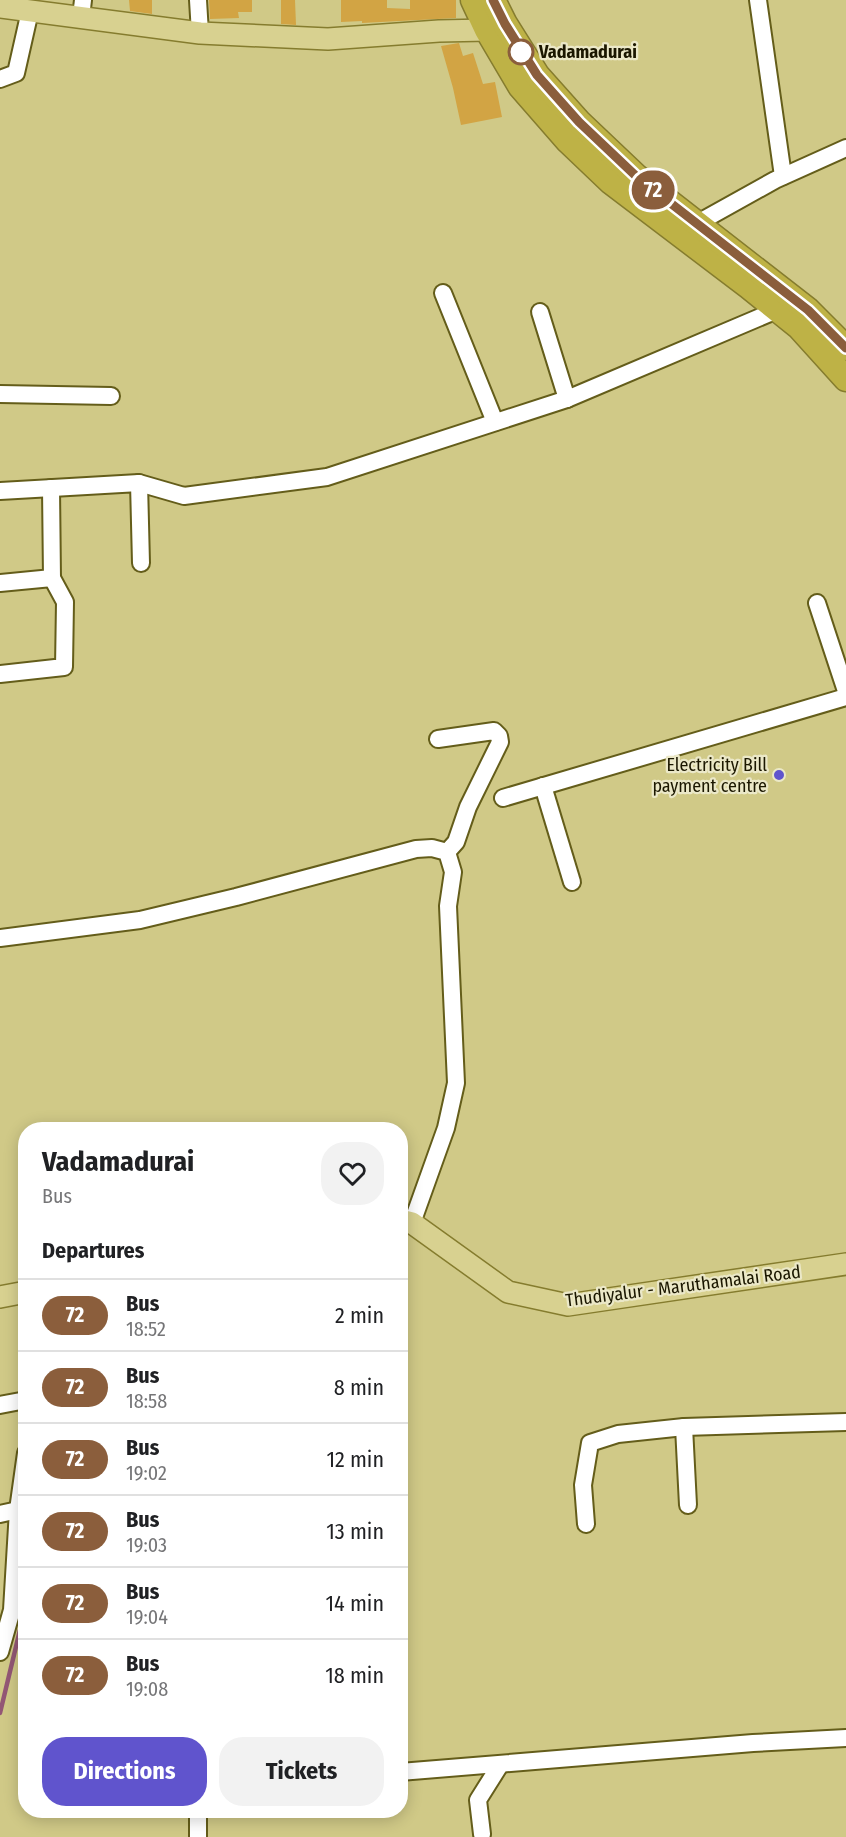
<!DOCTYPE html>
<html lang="en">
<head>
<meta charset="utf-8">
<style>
	body { margin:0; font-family:"Fira Sans Condensed",sans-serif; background:#f2f2f2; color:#202124; height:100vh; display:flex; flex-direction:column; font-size:22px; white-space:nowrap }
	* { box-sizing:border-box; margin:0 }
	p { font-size:20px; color:#757577 }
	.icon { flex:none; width:33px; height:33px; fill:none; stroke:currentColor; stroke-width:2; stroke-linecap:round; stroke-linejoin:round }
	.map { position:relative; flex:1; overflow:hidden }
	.sheet { position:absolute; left:18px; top:1122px; width:390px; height:696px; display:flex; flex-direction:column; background:#fff; border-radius:24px; box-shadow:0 3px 15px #0003 }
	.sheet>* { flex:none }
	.badge { padding:0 12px; border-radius:20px; font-size:21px; line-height:39px }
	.map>.badge { position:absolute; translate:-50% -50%; box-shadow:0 0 0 3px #fff }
	h2 { padding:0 24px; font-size:22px; line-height:54px }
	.round { display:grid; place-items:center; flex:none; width:63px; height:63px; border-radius:24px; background:#f2f2f2 }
	.summary { display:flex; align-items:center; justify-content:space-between; height:102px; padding:0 24px }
	h1 { font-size:28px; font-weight:700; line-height:45px }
	.button { display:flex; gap:12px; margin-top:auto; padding:12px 24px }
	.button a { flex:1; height:69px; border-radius:24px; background:#6054cd; color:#fff; font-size:24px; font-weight:700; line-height:69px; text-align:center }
	.button a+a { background:#f2f2f2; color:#202124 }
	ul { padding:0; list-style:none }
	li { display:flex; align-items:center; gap:18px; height:72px; padding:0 24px; border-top:2px solid #e0e0e0 }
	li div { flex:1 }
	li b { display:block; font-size:22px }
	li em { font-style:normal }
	li .badge { min-width:66px; font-weight:700; text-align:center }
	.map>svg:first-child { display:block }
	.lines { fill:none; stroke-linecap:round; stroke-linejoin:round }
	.stream { stroke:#935775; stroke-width:4.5 }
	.building { fill:#d2a444 }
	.minor-casing { stroke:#645d1a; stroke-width:20 }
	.major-casing { stroke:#857c2e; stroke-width:24 }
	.highway-casing { stroke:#857c2e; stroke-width:27 }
	.minor { stroke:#fff; stroke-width:16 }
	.major { stroke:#d8d190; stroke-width:21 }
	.highway { stroke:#beb246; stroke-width:24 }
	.line-casing { stroke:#fff; stroke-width:14 }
	.line { stroke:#8b5e3c; stroke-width:9 }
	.stop-dot { fill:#fff; stroke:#8b5e3c; stroke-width:3 }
	.poi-dot { fill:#6054cd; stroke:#ebe8c8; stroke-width:2 }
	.labels { text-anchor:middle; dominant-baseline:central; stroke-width:4.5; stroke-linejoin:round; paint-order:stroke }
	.stop-label { font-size:18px; font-weight:bold; fill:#1b1700; stroke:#ebe8c8; text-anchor:start }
	.poi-label { font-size:18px; fill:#1b1700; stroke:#ebe8c8; text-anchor:end }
	.street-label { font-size:18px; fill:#1b1700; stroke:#ebe8c8 }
</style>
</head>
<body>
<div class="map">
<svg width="846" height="1837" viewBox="0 0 846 1837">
	<rect width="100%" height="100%" fill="#d0c987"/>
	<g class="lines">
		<!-- stream -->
		<polyline class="stream" points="0,1713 26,1605"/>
	</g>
	<!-- building -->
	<g class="building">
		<polygon points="129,0 152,0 152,14 130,11"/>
		<polygon points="209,0 252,0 252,12 238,12 239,18 210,19"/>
		<polygon points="281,0 295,0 296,25 281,24"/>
		<polygon points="341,0 387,0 387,8 410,9 410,0 456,0 456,18 362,23 362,21 341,22"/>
		<polygon points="459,43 463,56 473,53 483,84 495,82 502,117 461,125 453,88 441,46"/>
	</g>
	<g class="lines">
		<!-- minor casing -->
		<g class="minor-casing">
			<g id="minor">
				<polyline points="198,0 200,33"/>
				<polyline points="758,0 783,176"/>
				<polyline points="81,17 83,0"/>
				<polyline points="0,79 16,73 30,11"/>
				<polyline points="696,224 775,180 846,148"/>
				<polyline points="443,293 495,422"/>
				<polyline points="540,312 567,399"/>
				<polyline points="0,394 111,396"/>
				<polyline points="139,483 184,496 327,477 567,399 777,310"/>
				<polyline points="0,491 139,483 141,563"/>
				<polyline points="0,583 52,578 51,488"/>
				<polyline points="817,603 846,691"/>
				<polyline points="0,674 64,667 65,602 52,578"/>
				<polyline points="438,739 494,731 499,736 500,742 468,807 456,842 447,852"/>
				<polyline points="543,786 572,882"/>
				<polyline points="503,798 846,697"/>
				<polyline points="0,938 140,920 236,897 416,849 432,848 447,852 453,872 448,906 456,1083 446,1128 412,1223"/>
				<polyline points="0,1405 26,1400"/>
				<polyline points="684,1427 688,1505"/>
				<polyline points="0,1514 18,1510"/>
				<polyline points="586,1524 583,1485 590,1443 618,1434 684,1427 846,1422"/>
				<polyline points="0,1652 12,1610 18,1510 26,1453"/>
				<polyline points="400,1772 753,1743 846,1738"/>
				<polyline points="482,1834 478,1800 500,1765"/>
				<polyline points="198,1837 198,1810"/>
			</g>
		</g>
		<!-- major casing -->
		<g class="major-casing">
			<g id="major">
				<polyline points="0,7 200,33 328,39 439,31 487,30"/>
				<polyline points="400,1220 412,1223 508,1292 568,1305 846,1264"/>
				<polyline points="0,1297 26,1292"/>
			</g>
		</g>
		<!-- highway casing -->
		<g class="highway-casing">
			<g id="highway">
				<polyline points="473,0 487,30 520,86 568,141 611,182 748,286 799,327 846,379"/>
				<polyline points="493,0 505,24 537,75 579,122 637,177 808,310 846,348"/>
			</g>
		</g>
		<!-- minor -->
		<use href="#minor" class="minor"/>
		<!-- major -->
		<use href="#major" class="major"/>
		<!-- highway -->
		<use href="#highway" class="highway"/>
	</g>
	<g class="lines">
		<!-- line casing -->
		<g class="line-casing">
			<polyline id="line" points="493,0 505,24 537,75 579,122 637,177 808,310 846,348"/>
		</g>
		<!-- line -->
		<use href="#line" class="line"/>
	</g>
	<!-- markers -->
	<circle class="stop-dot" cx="521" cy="52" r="12"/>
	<circle class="poi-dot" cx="779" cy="775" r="6"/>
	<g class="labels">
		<!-- stop labels -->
		<g class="stop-label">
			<text x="539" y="52">Vadamadurai</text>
		</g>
		<!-- poi labels -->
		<g class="poi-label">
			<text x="767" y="765">Electricity Bill<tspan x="767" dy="21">payment centre</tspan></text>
		</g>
		<!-- street labels -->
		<g class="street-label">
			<text transform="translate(683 1286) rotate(-7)">Thudiyalur - Maruthamalai Road</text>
		</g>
	</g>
</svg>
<b class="badge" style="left:653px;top:190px;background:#8b5e3c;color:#fff">72</b>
<section class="sheet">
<div class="summary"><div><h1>Vadamadurai</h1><p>Bus</p></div><a class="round"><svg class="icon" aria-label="heart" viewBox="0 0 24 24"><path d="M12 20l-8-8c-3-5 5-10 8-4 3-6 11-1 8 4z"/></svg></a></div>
<h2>Departures</h2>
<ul>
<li><span class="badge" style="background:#8b5e3c;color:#fff">72</span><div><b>Bus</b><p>18:52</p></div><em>2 min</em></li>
<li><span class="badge" style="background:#8b5e3c;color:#fff">72</span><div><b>Bus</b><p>18:58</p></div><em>8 min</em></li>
<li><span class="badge" style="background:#8b5e3c;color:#fff">72</span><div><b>Bus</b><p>19:02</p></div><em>12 min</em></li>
<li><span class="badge" style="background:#8b5e3c;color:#fff">72</span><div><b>Bus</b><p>19:03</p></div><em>13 min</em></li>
<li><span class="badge" style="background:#8b5e3c;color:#fff">72</span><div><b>Bus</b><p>19:04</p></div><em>14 min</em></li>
<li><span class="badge" style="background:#8b5e3c;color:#fff">72</span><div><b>Bus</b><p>19:08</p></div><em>18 min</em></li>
</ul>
<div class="button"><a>Directions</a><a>Tickets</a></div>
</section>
</div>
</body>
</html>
